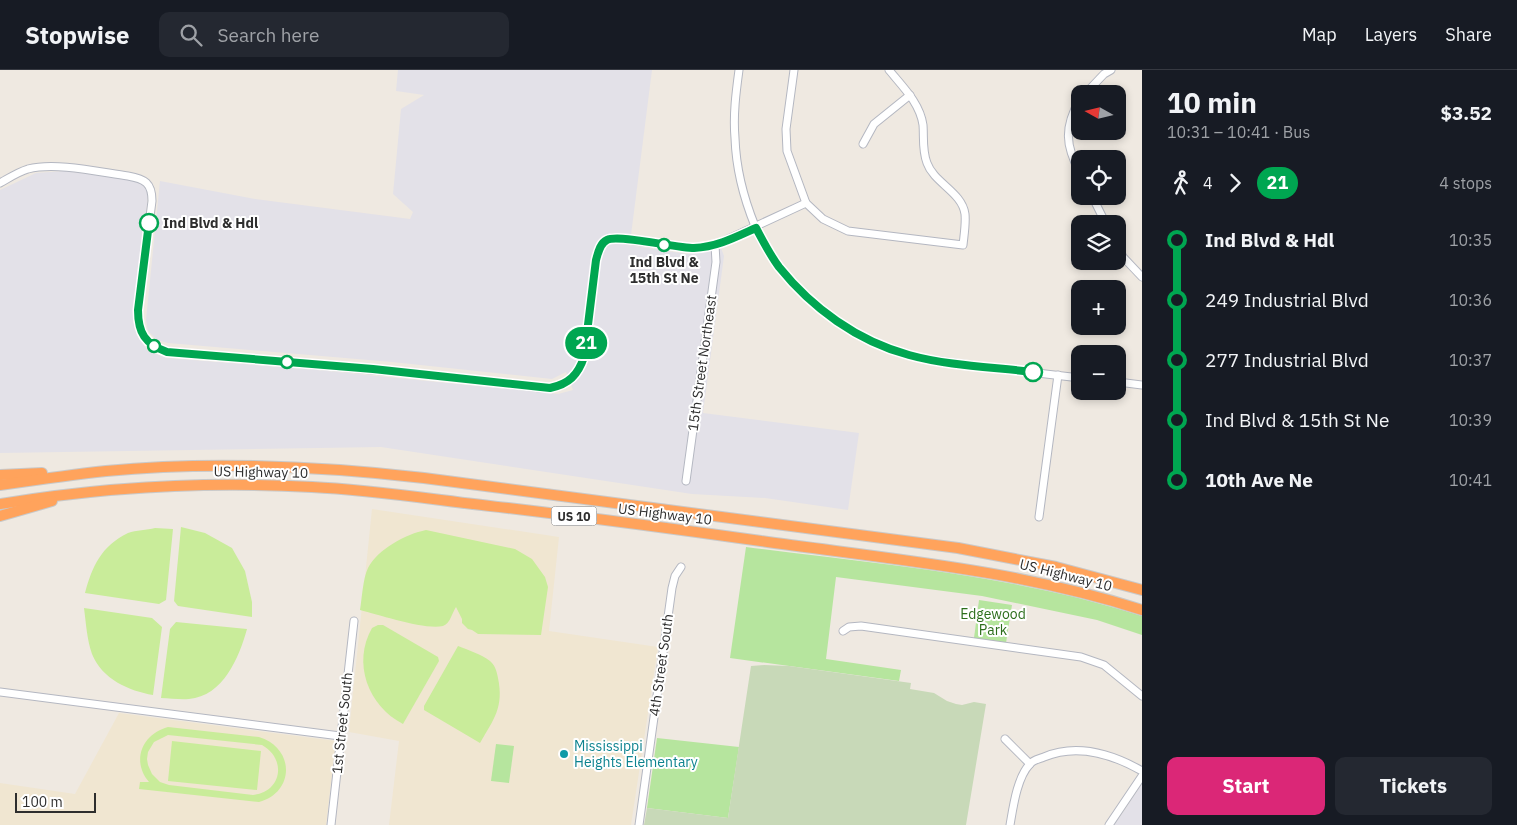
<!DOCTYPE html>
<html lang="en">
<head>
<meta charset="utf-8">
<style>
	body { margin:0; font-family:"IBM Plex Sans",sans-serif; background:#242831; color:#f1f3f6; height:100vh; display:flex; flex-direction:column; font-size:19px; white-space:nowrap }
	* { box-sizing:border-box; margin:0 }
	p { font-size:16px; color:#9ea1a6 }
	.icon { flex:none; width:28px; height:28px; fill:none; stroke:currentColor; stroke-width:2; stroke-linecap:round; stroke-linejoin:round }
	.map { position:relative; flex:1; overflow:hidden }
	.drawer { display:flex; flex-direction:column; background:#171b24; width:375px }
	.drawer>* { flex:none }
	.badge { padding:0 10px; border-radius:16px; font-size:18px; line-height:32px }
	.needle { width:32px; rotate:278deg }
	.buttons { position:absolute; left:1071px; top:15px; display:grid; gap:10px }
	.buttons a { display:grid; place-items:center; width:55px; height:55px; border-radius:10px; background:#171b24; box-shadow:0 2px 8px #0003; font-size:25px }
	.scale { position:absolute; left:15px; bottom:12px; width:81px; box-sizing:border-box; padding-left:5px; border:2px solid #2e2e2e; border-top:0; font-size:14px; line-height:18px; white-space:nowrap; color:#2e2e2e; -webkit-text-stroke:4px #fff; paint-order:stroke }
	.map>.badge { position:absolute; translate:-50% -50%; box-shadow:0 0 0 2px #fff }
	.legs { display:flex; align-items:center; gap:8px; height:55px; padding:0 25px; font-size:16px }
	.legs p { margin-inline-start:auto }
	.overview { display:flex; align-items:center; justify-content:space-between; height:85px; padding:0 25px }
	h1 { font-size:28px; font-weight:700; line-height:38px }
	.action { display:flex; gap:10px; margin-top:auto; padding:10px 25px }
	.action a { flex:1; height:58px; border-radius:10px; background:#db2777; color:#fff; font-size:20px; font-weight:700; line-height:58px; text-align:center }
	.action a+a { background:#242831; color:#f1f3f6 }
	ul { padding:0 25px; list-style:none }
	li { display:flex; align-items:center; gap:18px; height:60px; font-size:19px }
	li i { display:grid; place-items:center; width:8px; height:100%; margin:0 6px; background:currentColor }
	li i::after { content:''; width:12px; height:12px; margin:-6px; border:4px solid; border-radius:50%; background:#171b24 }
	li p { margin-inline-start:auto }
	li:first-child i { background:linear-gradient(#0000 50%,currentColor 0) }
	li:last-child i { background:linear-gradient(currentColor 50%,#0000 0) }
	header { display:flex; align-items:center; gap:30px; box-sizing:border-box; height:70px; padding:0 25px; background:#171b24; border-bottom:1px solid #363941 }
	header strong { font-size:24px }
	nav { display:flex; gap:28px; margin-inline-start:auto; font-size:18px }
	.search { width:350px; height:45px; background:#242831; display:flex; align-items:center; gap:12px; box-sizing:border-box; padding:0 18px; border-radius:10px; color:#9ea1a6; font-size:19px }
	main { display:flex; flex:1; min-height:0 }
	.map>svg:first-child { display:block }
	.industrial { fill:#e3e1e8 }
	.education { fill:#f0e6d1 }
	.green { fill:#b6e59e }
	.cemetery { fill:#c8d9b8 }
	.pitch { fill:#c9ec9a; fill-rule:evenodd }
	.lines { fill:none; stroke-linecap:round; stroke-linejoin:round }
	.minor-casing { stroke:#b4b7c1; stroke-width:9 }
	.highway-casing { stroke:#c9c9c9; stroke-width:12 }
	.minor { stroke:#fff; stroke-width:7 }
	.highway { stroke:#ffa35c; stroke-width:10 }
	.line-1-casing { stroke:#fff; stroke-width:11 }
	.line-1 { stroke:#00a651; stroke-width:8 }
	.stop-1-dot { fill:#fff; stroke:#00a651; stroke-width:2.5 }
	.culture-dot { fill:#0f9aa8; stroke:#fff; stroke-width:2 }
	.labels { text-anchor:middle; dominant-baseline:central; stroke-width:4; stroke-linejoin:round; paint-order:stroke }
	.shield { fill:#fff; stroke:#6d6d6d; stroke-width:1 }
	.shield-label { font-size:12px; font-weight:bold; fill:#2e2e2e }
	.stop-label { font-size:14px; font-weight:bold; fill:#2e2e2e; stroke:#fff; text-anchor:start }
	.street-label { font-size:14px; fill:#2e2e2e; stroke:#fff }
	.park-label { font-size:14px; fill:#2c6e1b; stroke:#fff }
	.culture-label { font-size:14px; fill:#0d838f; stroke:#fff; text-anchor:start }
</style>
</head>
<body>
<header>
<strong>Stopwise</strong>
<div class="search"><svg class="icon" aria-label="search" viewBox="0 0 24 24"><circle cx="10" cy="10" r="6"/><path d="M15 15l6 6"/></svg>Search here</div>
<nav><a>Map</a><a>Layers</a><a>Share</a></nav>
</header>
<main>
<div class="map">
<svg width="1142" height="755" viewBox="0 0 1142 755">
	<rect width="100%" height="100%" fill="#efe9e1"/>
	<!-- industrial -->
	<g class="industrial">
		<polygon points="398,0 652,0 631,165 627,175 687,184 721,178 724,186 703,343 859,363 848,440 765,428 692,424 381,377 0,383 0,120 36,103 64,101 137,110 144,115 148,122 147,134 133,251 138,267 148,281 167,288 317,300 558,324 573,320 566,302 552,309 392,292 168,273 157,270 148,261 146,250 160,111 255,129 410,149 413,142 393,124 401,39 424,25 396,21"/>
		<polygon points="1142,714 1142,755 1114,755 1120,747"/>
	</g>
	<!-- education -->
	<g class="education">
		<polygon points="372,439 559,467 549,561 658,577 631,755 389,755 399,671 349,662"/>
		<polygon points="119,643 336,671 326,755 0,755 0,713 75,724"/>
	</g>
	<!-- green -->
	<g class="green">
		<path d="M746,477C878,494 1014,505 1142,546V565L1097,550L982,526L836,507L826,589L901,600L899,611L730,588Z"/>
		<polygon points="979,530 1012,535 1006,573 974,568"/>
		<polygon points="657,668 739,677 728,748 647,738"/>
		<polygon points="496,674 514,676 509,713 491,711"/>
	</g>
	<!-- cemetery -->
	<polygon class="cemetery" points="764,595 789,596 911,613 910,619 934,623 947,631 956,634 962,635 974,632 986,634 966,755 644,755 647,738 728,748 751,596"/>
	<!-- pitch -->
	<g class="pitch">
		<polygon points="181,457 205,463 232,478 245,501 252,532 252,547 178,536 174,531"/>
		<path d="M155,458L173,459L166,530L159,534L85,523C92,497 101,476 128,463C136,460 147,460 155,458Z"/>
		<path d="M426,460L515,479L532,489L545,507L548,517L541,565L478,564L472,560L468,559L462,553V549L456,537C452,543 450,554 443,556C424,560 380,545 360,540C362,528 363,508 368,498C378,479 406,464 426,460Z"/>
		<path d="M84,538L152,548L162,557L153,625C129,621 102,609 92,584C87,570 86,553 84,538Z"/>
		<path d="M176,552L247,559C239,588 223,626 189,629C180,630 170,628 161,628L170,559Z"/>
		<path d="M378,555H383L438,587L439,591L403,654C368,636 352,593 372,558Z"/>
		<path d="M458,576C468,580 481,584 490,591C495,595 497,602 498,608C504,637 494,649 480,673L424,640V636Z"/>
		<path d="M168,657L259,667C295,678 295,722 259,732L139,719L140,712H149C131,691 142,664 168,657ZM168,665L262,675C287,689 282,722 253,725L169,715L160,712L152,704L148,695L147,689L148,682L154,672Z"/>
		<polygon points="172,671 261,681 257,720 168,711"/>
	</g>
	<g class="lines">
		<!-- minor casing -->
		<g class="minor-casing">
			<g id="minor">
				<path d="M739,0C736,22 733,45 735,68C736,98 744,129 755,156C778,211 837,261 893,280C920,290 950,292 978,296C1012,300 1046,304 1080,308"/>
				<path d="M794,0L786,59L787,81L806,133L823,149L848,161L963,175C964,165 966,154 965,144C962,122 934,113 927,93C922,80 924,68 923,55C920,33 902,16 889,0"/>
				<polyline points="1085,24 1104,4 1111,0"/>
				<path d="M1080,29C1064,57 1065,75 1080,103"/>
				<polyline points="863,74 874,54 910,25"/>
				<path d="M0,113C9,108 18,102 28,99C56,92 99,102 128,106C145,109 152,113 152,131L138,240C139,267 150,280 177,283L440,306L540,318C565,318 576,310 584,287L596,190L602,174L606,170L612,168L681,177L692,178L715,175L806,133"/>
				<polyline points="1092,126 1106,154"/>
				<polyline points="1118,177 1123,187 1142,207"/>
				<polyline points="1118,312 1142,315"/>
				<polyline points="686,411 716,192 715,175"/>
				<polyline points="1039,447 1058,305"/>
				<polyline points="843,561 849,557 861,556 1081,587 1104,595 1142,626"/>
				<polyline points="0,622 340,666"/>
				<polyline points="1005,669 1030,694"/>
				<polyline points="331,755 354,551"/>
				<polyline points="639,755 672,518 675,506 681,497"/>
				<path d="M1010,755C1013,738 1017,707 1030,694C1033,690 1039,689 1044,687C1077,673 1112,684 1142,701"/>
				<polyline points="1109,755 1142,706"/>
			</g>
		</g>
		<!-- highway casing -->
		<g class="highway-casing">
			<g id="highway">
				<polyline points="0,405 42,403"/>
				<path d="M0,415C35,410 70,405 106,401C211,391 319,396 424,408L958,478L1056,497L1142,520"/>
				<path d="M0,434C103,417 208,411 312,417C377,420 442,431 508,438C592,448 676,459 761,471C889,489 1018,500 1142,540"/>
				<polyline points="0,446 52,431"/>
			</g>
		</g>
		<!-- minor -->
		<use href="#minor" class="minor"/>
		<!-- highway -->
		<use href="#highway" class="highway"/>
	</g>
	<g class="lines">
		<!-- line-1 casing -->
		<g class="line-1-casing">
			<path id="line-1" d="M149,153L138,240C138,263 145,274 167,282L373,299L550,318C569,314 578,305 584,287L596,190C598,183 600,173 607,170C618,164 676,178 694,178C717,177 736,167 756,158C763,171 770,185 779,197C812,238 857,271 909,285C949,296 992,297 1033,302"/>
		</g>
		<!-- line-1 -->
		<use href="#line-1" class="line-1"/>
	</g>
	<!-- markers -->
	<g class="stop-1-dot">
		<circle cx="149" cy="153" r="9"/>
		<circle cx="664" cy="175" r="6"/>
		<circle cx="154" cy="276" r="6"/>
		<circle cx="287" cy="292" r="6"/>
		<circle cx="1033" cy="302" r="9"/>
	</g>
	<circle class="culture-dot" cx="564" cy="684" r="5"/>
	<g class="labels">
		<!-- shield labels -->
		<rect class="shield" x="551.5" y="436.5" width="45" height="19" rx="4"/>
		<g class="shield-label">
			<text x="574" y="446">US 10</text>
		</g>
		<!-- stop labels -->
		<g class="stop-label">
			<text x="163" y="153">Ind Blvd &amp; Hdl</text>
			<text x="664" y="192" text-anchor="middle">Ind Blvd &amp;<tspan x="664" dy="16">15th St Ne</tspan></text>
		</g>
		<!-- street labels -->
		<g class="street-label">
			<text transform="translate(702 293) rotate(-82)">15th Street Northeast</text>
			<text transform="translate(261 402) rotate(1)">US Highway 10</text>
			<text transform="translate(665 444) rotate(7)">US Highway 10</text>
			<text transform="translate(1066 505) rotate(14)">US Highway 10</text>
			<text transform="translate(661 595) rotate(-82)">4th Street South</text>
			<text transform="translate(342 653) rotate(-84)">1st Street South</text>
		</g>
		<!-- park labels -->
		<g class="park-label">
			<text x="993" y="544">Edgewood<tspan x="993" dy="16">Park</tspan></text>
		</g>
		<!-- culture labels -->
		<g class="culture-label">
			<text x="574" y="676">Mississippi<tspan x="574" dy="16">Heights Elementary</tspan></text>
		</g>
	</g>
</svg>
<div class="buttons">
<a><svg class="needle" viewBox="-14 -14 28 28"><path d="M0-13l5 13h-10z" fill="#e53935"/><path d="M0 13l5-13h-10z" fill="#9ea1a6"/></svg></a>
<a><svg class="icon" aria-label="locate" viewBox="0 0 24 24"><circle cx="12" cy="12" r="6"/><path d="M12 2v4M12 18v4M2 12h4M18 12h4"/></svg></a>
<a><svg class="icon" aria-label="layers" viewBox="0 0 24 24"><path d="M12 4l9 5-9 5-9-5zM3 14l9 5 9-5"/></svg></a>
<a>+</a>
<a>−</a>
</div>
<div class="scale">100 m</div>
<b class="badge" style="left:586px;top:273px;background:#00a651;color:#fff">21</b>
</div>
<section class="drawer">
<div class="overview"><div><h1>10 min</h1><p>10:31 – 10:41 · Bus</p></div><b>$3.52</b></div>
<div class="legs"><svg class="icon" aria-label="walk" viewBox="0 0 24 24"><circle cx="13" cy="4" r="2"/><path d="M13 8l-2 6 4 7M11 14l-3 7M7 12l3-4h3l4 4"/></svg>4<svg class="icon" aria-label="forward" viewBox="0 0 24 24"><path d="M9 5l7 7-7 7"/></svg><b class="badge" style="background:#00a651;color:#fff">21</b><p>4 stops</p></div>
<ul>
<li><i style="color:#00a651"></i><b>Ind Blvd &amp; Hdl</b><p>10:35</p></li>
<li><i style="color:#00a651"></i><span>249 Industrial Blvd</span><p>10:36</p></li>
<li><i style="color:#00a651"></i><span>277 Industrial Blvd</span><p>10:37</p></li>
<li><i style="color:#00a651"></i><span>Ind Blvd &amp; 15th St Ne</span><p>10:39</p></li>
<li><i style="color:#00a651"></i><b>10th Ave Ne</b><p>10:41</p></li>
</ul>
<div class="action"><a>Start</a><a>Tickets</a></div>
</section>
</main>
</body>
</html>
